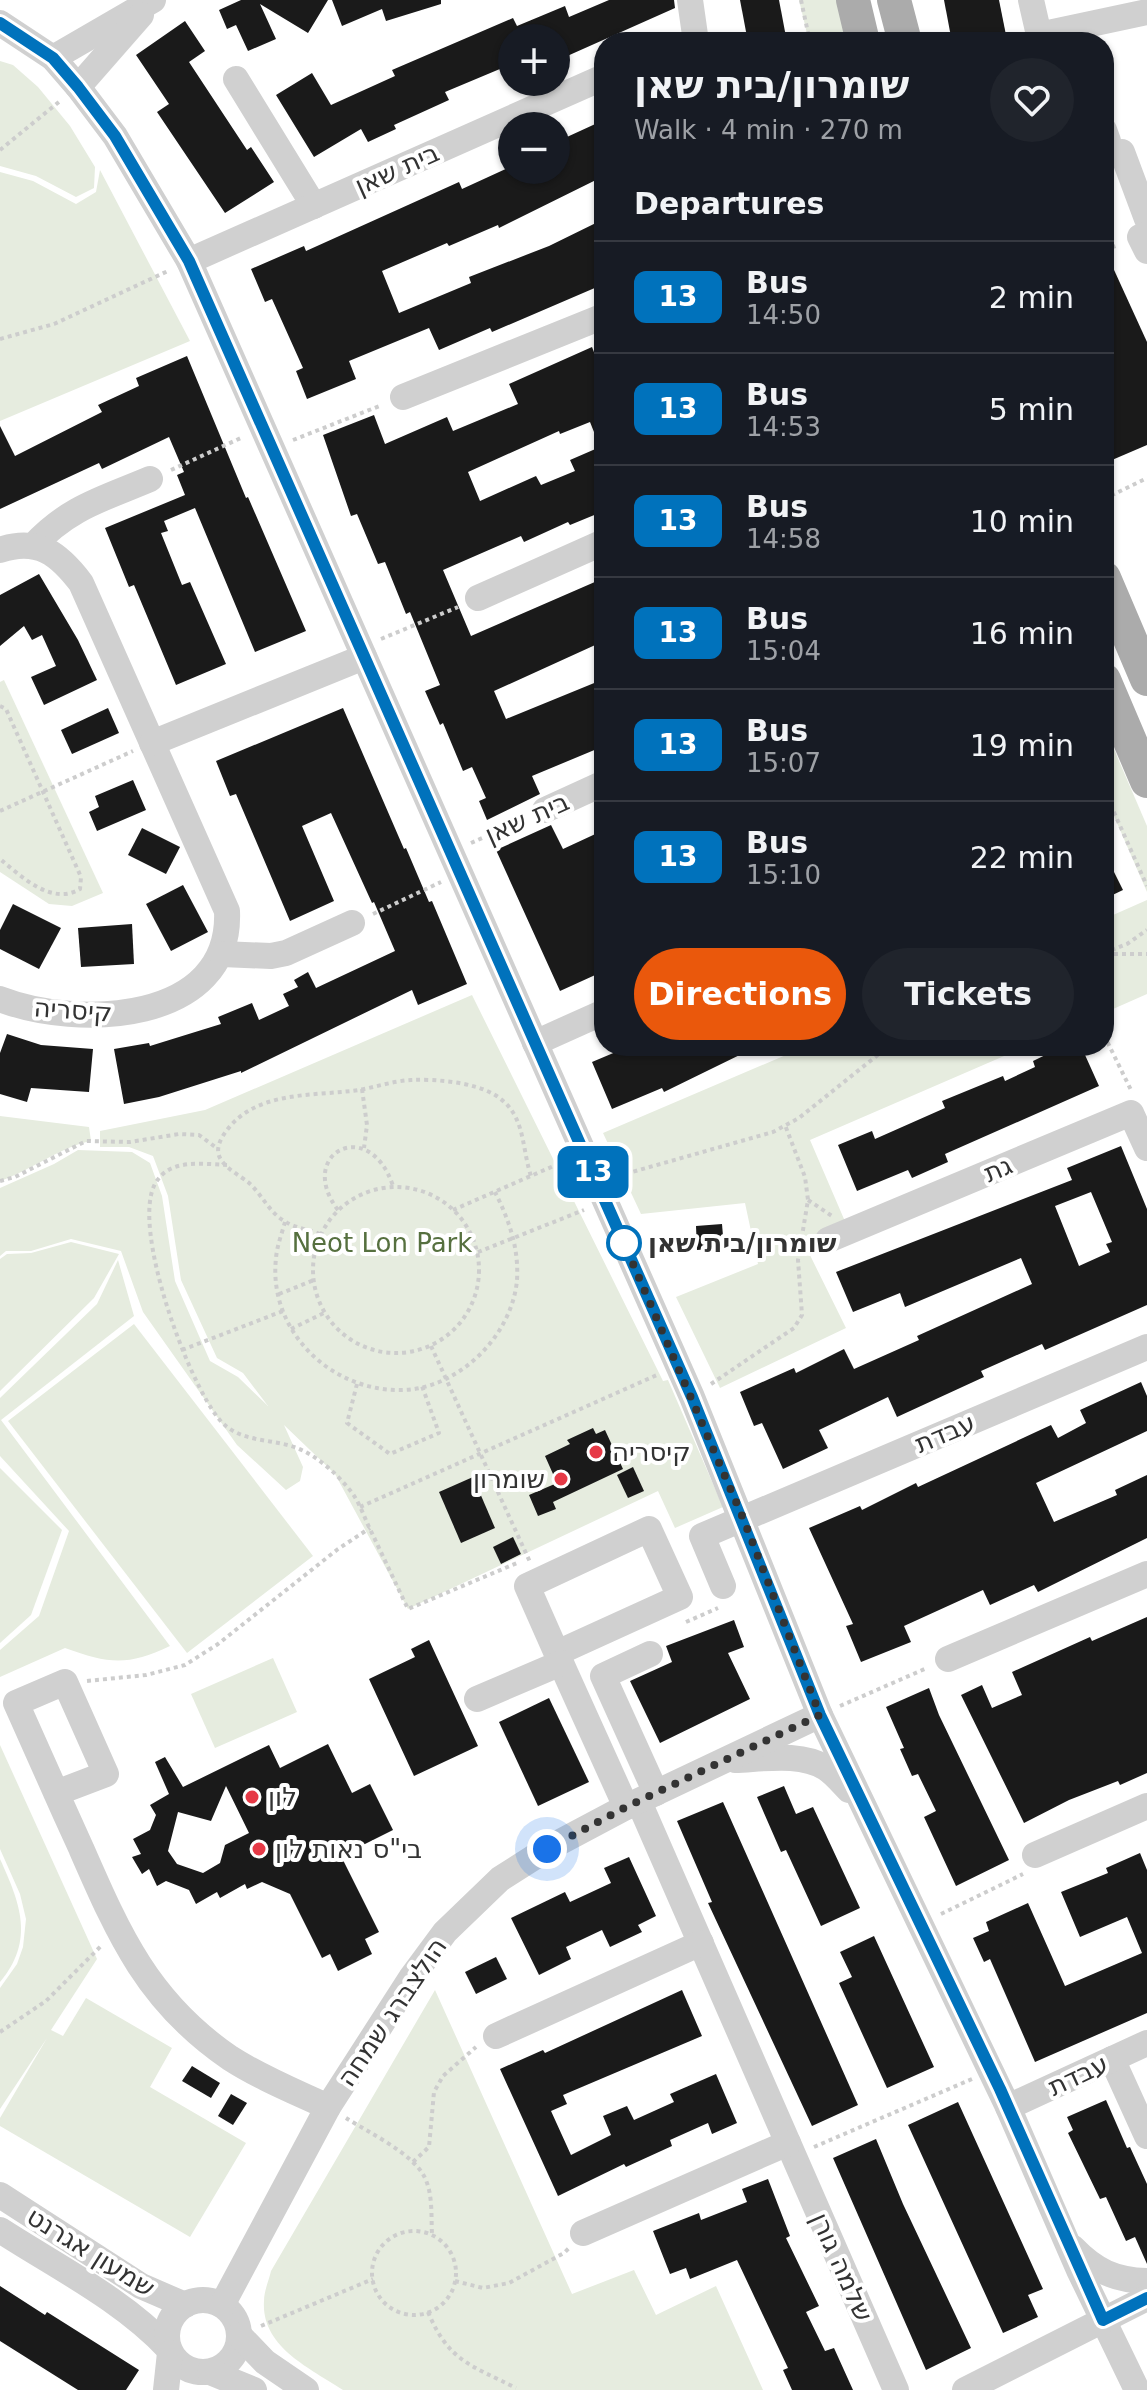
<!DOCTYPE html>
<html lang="en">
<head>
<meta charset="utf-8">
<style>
	body { margin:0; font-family:"DejaVu Sans","Noto Sans Hebrew",sans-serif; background:#20242c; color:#f1f3f6; height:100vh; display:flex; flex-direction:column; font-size:30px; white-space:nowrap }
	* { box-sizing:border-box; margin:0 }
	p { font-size:26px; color:#9ea1a6 }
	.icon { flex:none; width:44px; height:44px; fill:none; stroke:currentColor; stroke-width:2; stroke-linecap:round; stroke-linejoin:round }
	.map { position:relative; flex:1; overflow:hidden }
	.details { position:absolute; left:594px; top:32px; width:520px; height:1024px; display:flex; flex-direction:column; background:#171b24; border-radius:32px; box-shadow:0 2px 6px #0004 }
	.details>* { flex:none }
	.badge { padding:0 16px; border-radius:12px; font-size:28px; line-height:52px }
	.buttons { position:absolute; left:498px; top:24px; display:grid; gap:16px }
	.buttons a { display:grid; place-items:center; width:72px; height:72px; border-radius:50%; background:#171b24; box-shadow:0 2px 6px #0004; font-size:40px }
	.you { position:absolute; width:40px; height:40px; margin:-20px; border:6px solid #fff; border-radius:50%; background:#1a73e8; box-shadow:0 0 0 12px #1a73e833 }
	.map>.badge { position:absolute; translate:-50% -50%; box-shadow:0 0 0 4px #fff }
	h2 { padding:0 40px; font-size:30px; line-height:72px }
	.round { display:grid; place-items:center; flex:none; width:84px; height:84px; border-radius:42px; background:#20242c }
	.headline { display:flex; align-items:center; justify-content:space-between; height:136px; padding:0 40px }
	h1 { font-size:38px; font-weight:700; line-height:60px }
	.button { display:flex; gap:16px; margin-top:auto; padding:16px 40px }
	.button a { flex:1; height:92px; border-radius:48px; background:#ea580c; color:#fff; font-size:32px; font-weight:700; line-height:92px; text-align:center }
	.button a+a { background:#20242c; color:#f1f3f6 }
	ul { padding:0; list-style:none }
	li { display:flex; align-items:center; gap:24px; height:112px; padding:0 40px; border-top:2px solid #363941 }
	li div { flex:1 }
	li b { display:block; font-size:30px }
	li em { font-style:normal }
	li .badge { min-width:88px; font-weight:700; text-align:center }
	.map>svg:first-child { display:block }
	.green { fill:#e6ecdf }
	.building { fill:#1a1a1a; fill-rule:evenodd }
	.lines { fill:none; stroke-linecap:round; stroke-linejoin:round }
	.path { stroke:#cdcdcd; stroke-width:4; stroke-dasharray:4 4; stroke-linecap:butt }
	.minor { stroke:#d0d0d0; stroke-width:26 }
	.major { stroke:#ababab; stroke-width:34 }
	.line-casing { stroke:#fff; stroke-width:18 }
	.line { stroke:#0072bc; stroke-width:12 }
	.walk { stroke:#333; stroke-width:8; stroke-dasharray:0 14.4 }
	.stop-dot { fill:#fff; stroke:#0072bc; stroke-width:4 }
	.poi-dot { fill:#e63946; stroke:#fff; stroke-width:3 }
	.labels { text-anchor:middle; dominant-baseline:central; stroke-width:8; stroke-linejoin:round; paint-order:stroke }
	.street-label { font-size:26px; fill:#333; stroke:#fff }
	.park-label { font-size:26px; fill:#56703f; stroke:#fff }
	.stop-label { font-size:26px; font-weight:bold; fill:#333; stroke:#fff; text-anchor:start }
	.poi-label { font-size:26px; fill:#333; stroke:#fff; text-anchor:start }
</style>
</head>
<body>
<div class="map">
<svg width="1147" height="2390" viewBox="0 0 1147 2390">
	<rect width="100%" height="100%" fill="#fff"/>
	<!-- green -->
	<g class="green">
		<polygon points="799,0 837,0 848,42 809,42"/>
		<polygon points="0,61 13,65 38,87 70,126 95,167 94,188 76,197 36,176 0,166"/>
		<polygon points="100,170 190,341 0,421 0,172 33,181 76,204 96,192"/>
		<polygon points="4,680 103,893 72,906 49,904 0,872 0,682"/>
		<polygon points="1104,726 1147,826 1147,892 1104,793"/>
		<polygon points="1147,900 1147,994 1104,1013 1104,919"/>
		<polygon points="472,995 663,1381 668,1380 723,1507 675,1528 658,1491 408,1609 335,1474 284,1425 303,1467 300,1481 286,1490 237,1445 143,1312 121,1251 71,1239 31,1251 6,1251 0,1256 0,1188 54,1164 78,1150 132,1152 150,1163 162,1196 175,1281 210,1361 238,1377 268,1406 243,1373 217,1358 181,1280 168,1196 153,1156 129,1147 100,1147 100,1131 205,1110"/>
		<polygon points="807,1046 1027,1046 810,1140 847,1226 805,1245 846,1328 720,1388 676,1297 758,1264 745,1203 641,1214 603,1133"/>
		<path d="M0,1116L89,1127L91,1141C62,1146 30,1171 0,1181Z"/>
		<polygon points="71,1242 119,1254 94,1298 0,1391 0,1259 7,1254 31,1253"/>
		<path d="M118,1260L134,1316L1,1420L170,1646C128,1666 109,1664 65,1648L0,1677V1650L39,1616L69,1531L0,1456V1398L97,1304Z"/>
		<polygon points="134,1324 313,1556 187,1653 8,1421"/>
		<polygon points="0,1468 62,1530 31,1615 0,1643"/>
		<polygon points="273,1658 297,1712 215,1748 191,1694"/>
		<polygon points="0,1745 97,1959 51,2030 63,2036 86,1998 172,2048 150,2087 246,2143 190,2237 0,2126 0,2118 47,2038 0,2109 0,1988 17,1964 23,1947 26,1919 20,1894 0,1849"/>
		<path d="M0,1859C20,1903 35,1940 0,1982Z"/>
		<path d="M435,1990L572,2294L634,2270L656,2315L716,2286L763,2390H343C310,2368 261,2347 264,2301C264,2291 269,2280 271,2271Z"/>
	</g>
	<!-- building -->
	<g class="building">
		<polygon points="241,0 328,0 308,33 260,4 276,39 248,51 236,25 227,29 219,10"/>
		<polygon points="332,0 441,0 441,4 386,21 382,9 342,26"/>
		<polygon points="609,0 674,0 675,8 556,61 556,38 512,38 512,64 445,92 449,100 394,125 396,129 368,142 361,129 314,157 276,95 312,73 331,105 395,76 392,70 513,18 517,26 565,6 569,17"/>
		<polygon points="740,0 779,0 787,42 748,42"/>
		<polygon points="944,0 999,0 1006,35 952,42"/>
		<polygon points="185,21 205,51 189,62 247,150 251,147 274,182 225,213 157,112 169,104 136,55"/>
		<polygon points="604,120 604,176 499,228 498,225 449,246 447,243 382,271 399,313 471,283 469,277 549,246 604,219 604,284 492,332 490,328 439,350 429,328 349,361 356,379 307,399 296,371 303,368 272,299 265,302 251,269 304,246 306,251 459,182 462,189 510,167 512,170 556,170 556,142"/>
		<polygon points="1104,248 1147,342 1147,445 1112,460 1104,442"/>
		<path d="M592,347L604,378V511L570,525L568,522L524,542L521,536L443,570L471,636L604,578V641L494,691L506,719L604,679V746L532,776L540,794L487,820L479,801L486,798L472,767L463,771L443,723L440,725L425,691L440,685L410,612L406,614L385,562L378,564L357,514L351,516L323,435L374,415L385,444L447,417L453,431L518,404L509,384ZM590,422L600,447L570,460L575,471L541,485L536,476L480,501L468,472L559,431L560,434Z"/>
		<polygon points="187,356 246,498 248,497 306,631 255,652 195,508 164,521 168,531 161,533 182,585 190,582 226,664 176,685 134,585 129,587 105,528 185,495 177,475 184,472 169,437 102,469 99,463 0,509 0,426 15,456 102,412 98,405 139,386 136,378"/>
		<polygon points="39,574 78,640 97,680 44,705 31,677 56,666 42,635 32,640 24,626 0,646 0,595"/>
		<polygon points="108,708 119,733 72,754 61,730"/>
		<polygon points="343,708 404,849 406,848 429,902 432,901 467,984 418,1005 412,990 241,1073 241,1071 159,1097 124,1104 114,1049 149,1043 150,1046 221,1024 218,1017 252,1003 259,1020 289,1006 283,994 298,987 294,980 308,972 316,988 395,951 374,902 372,903 331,813 302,826 334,901 290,921 236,794 230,796 216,761"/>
		<polygon points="133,780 146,810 97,831 89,812 99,807 95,796"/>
		<polygon points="551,825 563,849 604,830 604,971 560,991 496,850"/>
		<polygon points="142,828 180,847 166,874 128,855"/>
		<polygon points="1104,852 1123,890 1104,899"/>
		<polygon points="183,885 208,932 171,951 146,904"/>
		<polygon points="13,904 61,928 39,969 0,949 0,930"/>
		<polygon points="132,924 134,964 81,967 78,928"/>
		<polygon points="7,1034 41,1045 93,1049 89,1092 31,1088 27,1102 0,1094 0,1053"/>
		<polygon points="630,1046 758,1046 664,1092 662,1088 612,1109 592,1062"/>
		<polygon points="1064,1046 1081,1046 1099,1086 945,1154 948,1162 912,1178 908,1170 857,1191 838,1145 872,1131 875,1139 945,1108 942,1101 1003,1076 1005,1081 1035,1067 1033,1061"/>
		<path d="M1121,1146L1147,1209V1305L1045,1350L1042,1344L981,1371L984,1377L897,1417L888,1397L819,1430L828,1448L783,1469L762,1423L754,1426L740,1392L794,1368L796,1373L844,1349L854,1369L919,1340L917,1336L1032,1284L1021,1258L905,1307L900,1293L853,1312L836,1272L1072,1180L1067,1168ZM1091,1192L1112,1242L1106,1244L1110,1252L1079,1266L1055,1206Z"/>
		<polygon points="722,1224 724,1248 697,1250 696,1226"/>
		<polygon points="1141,1382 1147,1396 1147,1431 1036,1483 1054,1522 1117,1495 1115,1490 1147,1475 1147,1538 1038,1592 1034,1585 990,1605 983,1590 904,1626 911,1642 861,1662 846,1626 853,1624 809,1528 860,1506 862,1510 916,1483 918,1487 1051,1425 1058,1438 1086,1423 1080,1410"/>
		<polygon points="593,1428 596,1434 605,1430 623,1469 553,1502 556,1509 538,1516 529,1495 557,1483 545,1456 570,1444 567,1440"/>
		<polygon points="633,1467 644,1491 628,1498 617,1475"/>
		<polygon points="473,1477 495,1528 461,1543 439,1492"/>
		<polygon points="513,1537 521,1554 501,1564 493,1547"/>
		<polygon points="1147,1617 1147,1773 1120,1785 1118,1781 1069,1800 1024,1823 961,1695 982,1685 992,1708 1022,1695 1012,1672 1090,1637 1092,1641"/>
		<polygon points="734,1620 744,1647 728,1653 750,1699 660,1743 630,1681 672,1662 666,1646"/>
		<polygon points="429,1640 478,1746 414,1776 369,1679 415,1657 411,1649"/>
		<polygon points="929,1688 939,1715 1009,1860 956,1886 924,1817 936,1811 918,1774 912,1776 900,1749 904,1748 886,1707"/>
		<polygon points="549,1698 589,1782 538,1806 499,1722"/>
		<path d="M328,1744L352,1793L370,1784L393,1830L341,1856L379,1932L365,1939L372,1954L338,1971L330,1954L322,1958L290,1894L262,1882L247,1889L245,1884L220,1898L217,1892L196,1904L189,1890L166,1881L157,1886L149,1869L142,1874L132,1857L141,1854L133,1839L150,1830L156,1815L150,1805L169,1794L155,1762L165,1757L183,1787L269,1745L280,1768ZM226,1786L249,1833L225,1845L220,1863L203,1873L177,1864L168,1851L178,1812L211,1821Z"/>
		<polygon points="784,1786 796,1814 813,1807 860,1908 821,1926 786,1850 781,1852 757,1797"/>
		<polygon points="723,1802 858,2105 812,2126 708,1903 712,1902 677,1821"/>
		<polygon points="1140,1853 1147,1870 1147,2013 1035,2062 990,1959 984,1962 973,1938 989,1931 986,1922 1028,1903 1065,1986 1142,1953 1127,1917 1080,1937 1061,1892 1108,1873 1106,1868"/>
		<polygon points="629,1857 656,1916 638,1925 642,1932 610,1947 602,1930 566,1947 571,1959 539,1975 511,1918 565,1892 570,1902 611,1883 604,1868"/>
		<polygon points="874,1936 934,2067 887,2088 839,1983 852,1977 840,1952"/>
		<polygon points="496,1957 507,1979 476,1994 465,1972"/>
		<polygon points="682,1990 702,2036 563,2095 567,2104 551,2111 571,2155 611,2135 603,2116 627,2106 634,2120 674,2102 670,2094 716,2074 737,2123 712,2134 708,2123 670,2140 672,2146 626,2167 624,2164 558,2196 500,2069 543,2050 545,2053"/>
		<polygon points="192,2066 220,2083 211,2098 182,2081"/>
		<polygon points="231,2094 247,2103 233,2125 218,2116"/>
		<polygon points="1106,2100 1127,2148 1130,2147 1147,2184 1147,2264 1135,2237 1126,2241 1106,2197 1100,2199 1068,2133 1073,2130 1067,2117"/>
		<polygon points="958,2102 1043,2289 1028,2295 1038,2317 1003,2333 908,2125"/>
		<polygon points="876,2139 903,2204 971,2348 926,2370 833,2158"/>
		<polygon points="768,2179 790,2236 786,2238 819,2306 806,2312 825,2351 834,2348 853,2390 792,2390 783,2370 788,2368 737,2260 690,2279 686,2268 670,2274 653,2231 699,2213 701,2220 747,2202 742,2189"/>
		<polygon points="0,2286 45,2315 47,2312 139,2370 126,2390 78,2390 0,2341"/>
	</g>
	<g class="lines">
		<!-- path -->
		<g class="path">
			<polyline points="801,0 810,42"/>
			<polyline points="0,150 60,101"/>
			<polyline points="1104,250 1119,245"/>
			<polyline points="0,339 54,324 168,271"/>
			<polyline points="293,440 382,405"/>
			<polyline points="171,470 243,437"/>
			<polyline points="1104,499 1147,478"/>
			<polyline points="381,639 458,607"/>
			<path d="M0,706L6,709L81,877L80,889C52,906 22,877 0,859"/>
			<polyline points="1104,790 1147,886"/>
			<polyline points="0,811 133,751"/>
			<polyline points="471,843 525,819"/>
			<polyline points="373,914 441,882"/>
			<polyline points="1104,953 1127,944 1147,930"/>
			<polyline points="1106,954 1147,954"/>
			<polyline points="1104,1035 1131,1090"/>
			<polyline points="362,1089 367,1125 364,1148"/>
			<path d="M227,1165C202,1164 169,1158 155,1184C131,1228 188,1382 219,1419C238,1443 271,1438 297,1448C317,1456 336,1473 349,1489C358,1499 363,1514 369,1527C382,1554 395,1582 408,1609L517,1563"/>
			<polyline points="618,1176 773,1132 799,1118 889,1046"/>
			<polyline points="0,1181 15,1177 86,1141 130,1142 179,1134 199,1135 218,1149"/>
			<circle cx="396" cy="1270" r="83"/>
			<polyline points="808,1200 832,1216"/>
			<path d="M338,1210C295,1154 369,1114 393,1186"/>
			<polyline points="453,1210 565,1161"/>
			<path d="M285,1222C282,1233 277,1246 276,1258C268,1329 328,1389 397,1390C456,1392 512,1337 517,1280C519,1248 509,1220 495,1192"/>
			<path d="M320,1234C310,1230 295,1228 286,1222C269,1213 262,1194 248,1182C240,1176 225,1168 220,1158C215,1148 221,1138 227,1130C256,1092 308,1096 351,1091C371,1089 391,1081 411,1080C437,1079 473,1082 495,1095C526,1114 521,1146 531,1176"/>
			<polyline points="478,1252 584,1210"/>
			<polyline points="279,1294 314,1280"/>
			<polyline points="291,1329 324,1313"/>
			<polyline points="431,1346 530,1562"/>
			<polyline points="182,1350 283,1311"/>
			<polyline points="357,1384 347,1423 390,1454 439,1433 422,1386"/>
			<polyline points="711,1384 794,1328 802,1315 798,1260 808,1200 805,1177 785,1125"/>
			<polyline points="360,1507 657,1375"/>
			<polyline points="686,1622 718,1608"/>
			<polyline points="87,1681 146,1675 185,1665 218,1644 338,1549 370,1528"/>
			<polyline points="840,1706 927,1668"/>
			<polyline points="941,1914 1023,1874"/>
			<polyline points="0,2032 46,2001 101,1946"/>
			<path d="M346,2118C368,2132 414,2154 425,2178C433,2195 431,2216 432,2234"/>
			<polyline points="814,2147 972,2079"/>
			<polyline points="413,2162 429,2147 434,2092 443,2076 476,2047"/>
			<circle cx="414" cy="2273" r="42"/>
			<polyline points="455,2281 483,2288 509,2283 564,2253 570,2247"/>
			<path d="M428,2312C449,2362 471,2365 516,2388"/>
			<polyline points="261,2326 373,2279"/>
		</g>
		<!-- minor -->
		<g class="minor">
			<polyline points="690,0 696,42"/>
			<polyline points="1031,0 1039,35 1147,12"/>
			<polyline points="0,23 53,58 78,87 115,136 189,261 692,1397 820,1715 1008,2107 1079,2270 1137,2390"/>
			<polyline points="53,58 153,0"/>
			<polyline points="236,79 314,206"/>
			<polyline points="78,87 141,15"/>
			<polyline points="1104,130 1108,141"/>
			<polyline points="1122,152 1147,219"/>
			<polyline points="1147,234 1140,237 1147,251"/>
			<polyline points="189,261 604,77"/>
			<polyline points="403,397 604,316"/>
			<path d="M33,546C69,507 103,499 150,479"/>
			<path d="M0,550C38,537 59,554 81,583L227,911C232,1024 77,1029 0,999"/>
			<polyline points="478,598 604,542"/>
			<polyline points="152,743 364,657"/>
			<polyline points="545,810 604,783"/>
			<polyline points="222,954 271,956 286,953 352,923"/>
			<polyline points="535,1043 604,1012"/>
			<polyline points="828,1240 1131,1113 1147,1148"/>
			<polyline points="723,1586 702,1536 1147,1347"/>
			<polyline points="557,1653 680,1597 649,1529 527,1586 565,1672 626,1807"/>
			<polyline points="650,1654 603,1676 656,1793"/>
			<polyline points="948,1659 1147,1574"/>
			<polyline points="477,1699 561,1663"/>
			<path d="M735,1760C763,1759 801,1752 826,1768C834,1773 842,1783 849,1790"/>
			<path d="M56,1793L106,1774L65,1682L16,1703C38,1752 59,1800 81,1848C119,1935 148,2002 230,2058C261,2078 296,2092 328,2107"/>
			<polyline points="639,1802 896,2390"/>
			<polyline points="1035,1855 1147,1806"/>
			<polyline points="496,2036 701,1943"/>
			<polyline points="1112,2059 1147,2136"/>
			<polyline points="1008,2107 1147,2043"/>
			<polyline points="0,2195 141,2286 185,2305"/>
			<path d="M0,2230C57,2267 122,2299 169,2349"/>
			<polyline points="583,2233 788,2143"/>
			<path d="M1073,2248C1095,2271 1115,2280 1147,2281"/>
			<circle cx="203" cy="2336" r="36"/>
			<polyline points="222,2305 328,2107 411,1978 445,1932 500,1879 547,1849 626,1807 820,1715"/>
			<polyline points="239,2335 265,2362 306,2390"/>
			<polyline points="210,2372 254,2390"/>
			<polyline points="166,2390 170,2353"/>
			<polyline points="965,2390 1147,2298"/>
		</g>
		<!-- major -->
		<g class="major">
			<polyline points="853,0 863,42"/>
			<polyline points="894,0 905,42"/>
			<polyline points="1104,578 1147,679"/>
			<polyline points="1104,680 1147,781"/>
		</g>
	</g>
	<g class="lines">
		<!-- line casing -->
		<g class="line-casing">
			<polyline id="line" points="0,23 53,58 78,87 115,136 189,261 692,1397 820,1715 1000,2089 1103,2320 1147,2298"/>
		</g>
		<!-- line -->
		<use href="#line" class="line"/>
		<!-- walk -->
		<polyline class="walk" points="547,1849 626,1807 820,1715 743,1518 624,1243"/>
	</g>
	<!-- markers -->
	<circle class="stop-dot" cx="624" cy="1243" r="16"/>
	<g class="poi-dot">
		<circle cx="596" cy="1452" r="8"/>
		<circle cx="561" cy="1479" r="8"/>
		<circle cx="252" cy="1797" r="8"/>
		<circle cx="259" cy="1849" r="8"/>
	</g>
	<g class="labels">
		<!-- street labels -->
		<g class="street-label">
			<text transform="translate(397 169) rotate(-24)">בית שאן</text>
			<text transform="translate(527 818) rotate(-24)">בית שאן</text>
			<text transform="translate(73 1010) rotate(4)">קיסריה</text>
			<text transform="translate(998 1169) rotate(-23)">גת</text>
			<text transform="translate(945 1433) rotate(-23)">עבדת</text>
			<text transform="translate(392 2012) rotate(-56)">הולצברג שמחה</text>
			<text transform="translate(1078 2075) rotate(-25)">עבדת</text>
			<text transform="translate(91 2252) rotate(32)">שמעון אגרנט</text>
			<text transform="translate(842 2267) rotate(66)">שלמה גורן</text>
		</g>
		<!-- park labels -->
		<g class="park-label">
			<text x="382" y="1243">Neot Lon Park</text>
		</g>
		<!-- stop labels -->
		<g class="stop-label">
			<text x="648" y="1243">שומרון/בית שאן</text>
		</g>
		<!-- poi labels -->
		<g class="poi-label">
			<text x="612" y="1452">קיסריה</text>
			<text x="545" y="1479" text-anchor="end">שומרון</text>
			<text x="268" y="1797">לון</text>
			<text x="275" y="1849">בי"ס נאות לון</text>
		</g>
	</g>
</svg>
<div class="buttons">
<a>+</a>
<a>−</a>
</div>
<div class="you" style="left:547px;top:1849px"></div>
<b class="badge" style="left:593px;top:1172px;background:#0072bc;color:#fff">13</b>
<section class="details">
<div class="headline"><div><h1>שומרון/בית שאן</h1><p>Walk · 4 min · 270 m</p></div><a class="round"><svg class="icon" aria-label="heart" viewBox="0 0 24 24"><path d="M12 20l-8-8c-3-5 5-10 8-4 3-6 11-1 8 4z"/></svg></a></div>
<h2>Departures</h2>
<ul>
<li><span class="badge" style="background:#0072bc;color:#fff">13</span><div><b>Bus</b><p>14:50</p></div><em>2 min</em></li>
<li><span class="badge" style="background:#0072bc;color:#fff">13</span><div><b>Bus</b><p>14:53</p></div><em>5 min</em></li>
<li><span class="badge" style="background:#0072bc;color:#fff">13</span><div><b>Bus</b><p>14:58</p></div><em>10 min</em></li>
<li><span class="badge" style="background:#0072bc;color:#fff">13</span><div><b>Bus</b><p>15:04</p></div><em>16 min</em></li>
<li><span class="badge" style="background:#0072bc;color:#fff">13</span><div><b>Bus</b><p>15:07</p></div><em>19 min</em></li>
<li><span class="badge" style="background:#0072bc;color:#fff">13</span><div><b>Bus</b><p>15:10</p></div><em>22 min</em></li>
</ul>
<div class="button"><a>Directions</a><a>Tickets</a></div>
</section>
</div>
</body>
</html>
